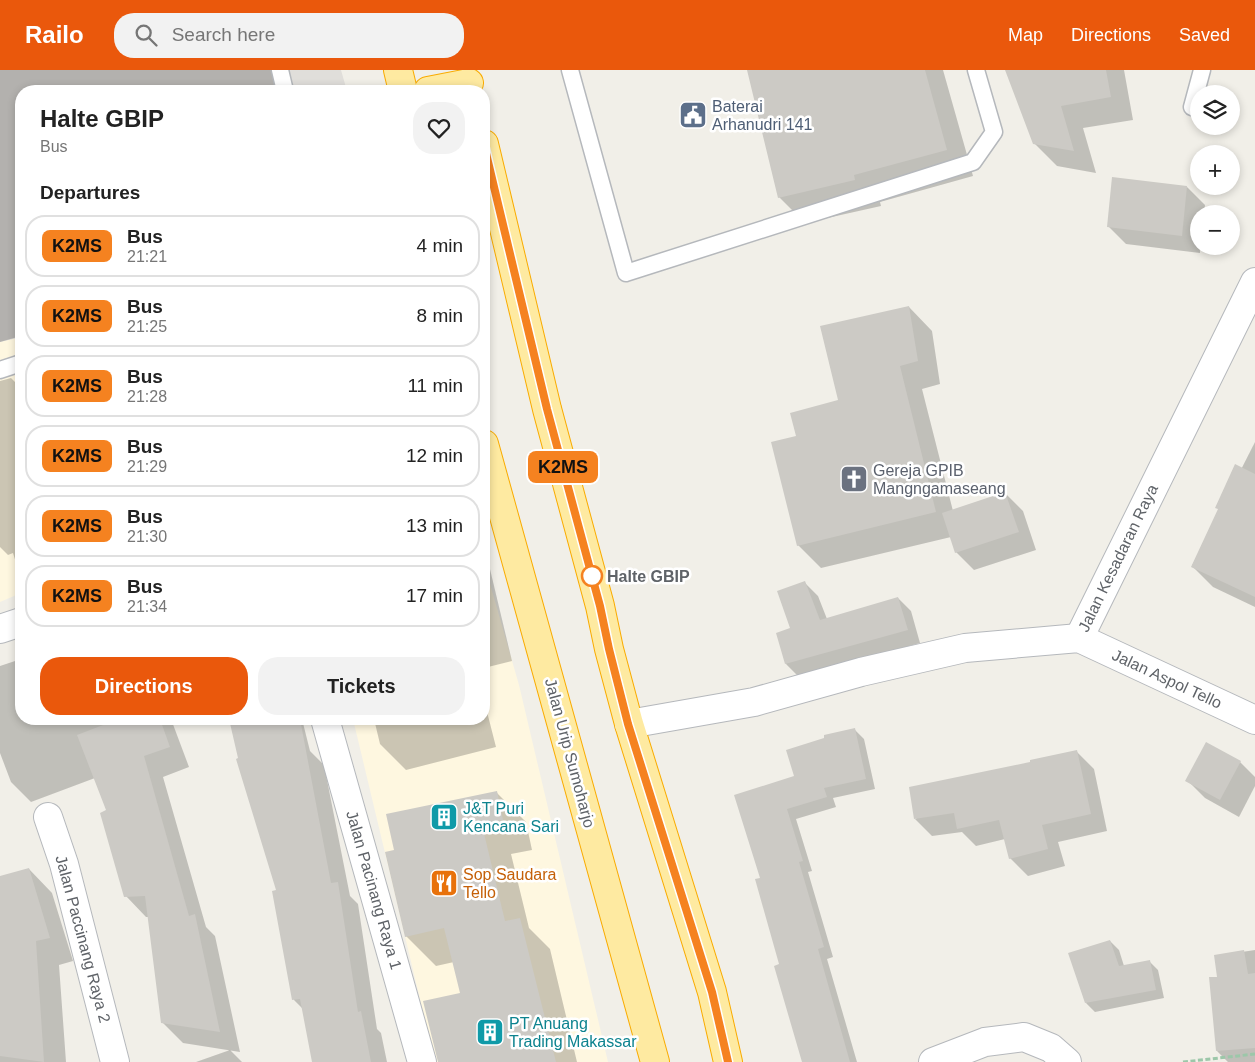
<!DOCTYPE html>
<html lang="en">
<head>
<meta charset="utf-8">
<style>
	body { margin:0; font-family:Arial,sans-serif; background:#f2f2f2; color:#222; height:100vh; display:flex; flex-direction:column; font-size:19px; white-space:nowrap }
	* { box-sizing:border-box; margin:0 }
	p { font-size:16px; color:#767676 }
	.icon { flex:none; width:28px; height:28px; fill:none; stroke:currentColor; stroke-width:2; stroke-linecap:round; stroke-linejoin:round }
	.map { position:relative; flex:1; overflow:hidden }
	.details { position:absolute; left:15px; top:15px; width:475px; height:640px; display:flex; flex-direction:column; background:#fff; border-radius:20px; box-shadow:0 2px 8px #0003 }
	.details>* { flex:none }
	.badge { padding:0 10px; border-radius:8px; font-size:18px; line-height:32px }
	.buttons { position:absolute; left:1190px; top:15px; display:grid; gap:10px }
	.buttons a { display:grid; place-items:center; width:50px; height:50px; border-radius:50%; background:#fff; box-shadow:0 2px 8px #0003; font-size:25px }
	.map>.badge { position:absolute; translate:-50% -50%; box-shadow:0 0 0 2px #fff }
	h2 { padding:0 25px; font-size:19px; line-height:45px }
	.round { display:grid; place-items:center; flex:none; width:52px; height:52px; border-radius:20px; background:#f2f2f2 }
	.summary { display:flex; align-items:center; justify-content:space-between; height:85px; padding:0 25px }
	h1 { font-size:24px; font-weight:700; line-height:38px }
	.cta { display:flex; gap:10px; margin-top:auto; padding:10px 25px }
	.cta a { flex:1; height:58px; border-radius:20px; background:#ea580c; color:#fff; font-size:20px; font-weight:700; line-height:58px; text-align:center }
	.cta a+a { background:#f2f2f2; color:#222 }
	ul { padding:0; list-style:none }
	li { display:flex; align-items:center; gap:15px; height:62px; margin:0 10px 8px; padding:0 15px; border:2px solid #e0e0e0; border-radius:20px }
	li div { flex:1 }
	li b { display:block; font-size:19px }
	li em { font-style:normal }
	li .badge { min-width:55px; font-weight:700; text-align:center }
	header { display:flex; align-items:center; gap:30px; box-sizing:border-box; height:70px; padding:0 25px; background:#ea580c; color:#fff }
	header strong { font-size:24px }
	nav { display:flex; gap:28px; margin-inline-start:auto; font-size:18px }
	.search { width:350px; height:45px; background:#f2f2f2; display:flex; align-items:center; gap:12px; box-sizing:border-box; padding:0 18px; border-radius:20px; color:#767676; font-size:19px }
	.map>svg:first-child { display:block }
	.commercial { fill:#fef7e0 }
	.industrial { fill:#e0deda }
	.shadow { fill:#0003 }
	.building { fill:#cccac5 }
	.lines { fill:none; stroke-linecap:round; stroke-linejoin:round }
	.service-casing { stroke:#b5b8bc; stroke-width:19 }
	.minor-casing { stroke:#b5b8bc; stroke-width:30 }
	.trunk-casing { stroke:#f9ab00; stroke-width:30 }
	.path { stroke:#9cc7a9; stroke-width:3; stroke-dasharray:5 2.5; stroke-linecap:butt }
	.service { stroke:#fff; stroke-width:16 }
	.minor { stroke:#fff; stroke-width:28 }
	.trunk { stroke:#feeaa1; stroke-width:28 }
	.line-casing { stroke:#fff; stroke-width:11 }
	.line { stroke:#f58220; stroke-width:8 }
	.stop-dot { fill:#fff; stroke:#f58220; stroke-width:2.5 }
	.labels { text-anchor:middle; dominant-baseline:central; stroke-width:5; stroke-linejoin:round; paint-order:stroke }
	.service-label { font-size:16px; fill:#4e5e75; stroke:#fff; text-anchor:start }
	.worship-label { font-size:16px; fill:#5b616d; stroke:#fff; text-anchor:start }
	.street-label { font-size:16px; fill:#5f6368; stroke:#fff }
	.stop-label { font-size:16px; font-weight:bold; fill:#5f6368; stroke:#fff; text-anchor:start }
	.culture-label { font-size:16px; fill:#0d838f; stroke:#fff; text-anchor:start }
	.food-label { font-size:16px; fill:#c56008; stroke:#fff; text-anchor:start }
</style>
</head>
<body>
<header>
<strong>Railo</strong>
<div class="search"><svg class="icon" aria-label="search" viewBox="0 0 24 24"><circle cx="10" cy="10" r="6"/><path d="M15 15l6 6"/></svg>Search here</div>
<nav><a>Map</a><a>Directions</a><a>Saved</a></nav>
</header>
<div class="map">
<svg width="1255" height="992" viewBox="0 0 1255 992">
	<rect width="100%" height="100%" fill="#f1efe8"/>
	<!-- commercial -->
	<g class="commercial">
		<polygon points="21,267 21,523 0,532 0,272"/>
		<polygon points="484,493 519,615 608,992 435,992 353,649 484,649"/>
	</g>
	<!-- industrial -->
	<polygon class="industrial" points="0,0 341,0 347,21 21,21 21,267 0,272"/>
	<!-- shadow -->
	<g class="shadow">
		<polygon points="0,0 272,0 277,21 21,21 21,266 0,272"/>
		<polygon points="748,0 943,0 973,106 880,132 881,136 805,153 779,127"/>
		<polygon points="1007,0 1124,0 1133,50 1083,58 1096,103 1057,96 1034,73"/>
		<polygon points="1187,117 1205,135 1204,144 1199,144 1200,183 1126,174 1108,156"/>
		<polygon points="909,237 932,261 940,314 922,319 953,441 1005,423 1023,441 1036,480 974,500 956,482 951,467 821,498 798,475 798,367 840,331"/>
		<polygon points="11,308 18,315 21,314 21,500 17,496 13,483 8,485 0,477 0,311"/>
		<polygon points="1255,372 1255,537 1213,517 1192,496"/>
		<polygon points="484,474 512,591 484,598"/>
		<polygon points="805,513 818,526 827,549 898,528 911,541 920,573 799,607 786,594 791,559"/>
		<polygon points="21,589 21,649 171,649 189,697 163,707 206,857 215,866 240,982 183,973 162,952 149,847 146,847 126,826 107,741 95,708 31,732 11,712 0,683 0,596"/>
		<polygon points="484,630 496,677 406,700 380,674 374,649 484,649"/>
		<polygon points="230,649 302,649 310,681 324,695 350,826 358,834 377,959 381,963 387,992 313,992 303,939 294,930 278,821"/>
		<polygon points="854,659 864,669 875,719 833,728 836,737 796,749 812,801 808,802 833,887 827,889 857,992 804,992 761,809 796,707"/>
		<polygon points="1077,682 1094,699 1107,761 1058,772 1065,796 1028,806 1010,788 1005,769 976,776 962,762 932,766 915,749 1032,693"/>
		<polygon points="1240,692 1255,707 1255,716 1239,747 1205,728 1187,710"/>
		<polygon points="496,722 526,752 532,780 511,784 529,858 550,879 577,992 439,992 461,923 454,892 436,896 406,866 395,781"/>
		<polygon points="29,799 52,823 73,891 59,895 66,992 0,992 0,807"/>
		<polygon points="1110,871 1119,880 1124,896 1149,891 1158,900 1164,928 1095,942 1086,933"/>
		<polygon points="1255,880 1255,992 1228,992 1217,981 1219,908 1215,886"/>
		<polygon points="230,980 242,992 196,992"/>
	</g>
	<!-- building -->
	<g class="building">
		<polygon points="747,0 925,0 947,80 854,105 855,110 778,128"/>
		<polygon points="1005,0 1106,0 1111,27 1061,36 1074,81 1033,74"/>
		<polygon points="1112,107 1187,116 1182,166 1107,157"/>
		<polygon points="909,236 918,291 900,296 936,442 797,476 771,372 796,366 790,343 838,330 820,256"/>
		<polygon points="1235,394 1255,404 1255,527 1191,497 1218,439 1215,438"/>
		<polygon points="1005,422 1019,462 955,483 942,443"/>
		<polygon points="805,511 820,550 898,527 908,560 785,594 776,563 790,558 777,521"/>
		<polygon points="119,649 160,649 170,677 144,686 189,846 195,844 220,962 161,953 145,826 124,827 100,743 106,740 77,665"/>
		<polygon points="229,649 300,649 331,813 338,812 358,942 361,941 371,992 312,992 300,929 292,930 272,821 276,820 236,689 238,688"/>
		<polygon points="855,658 866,709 824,718 827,727 787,739 803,791 799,792 824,877 818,879 850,992 802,992 774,896 779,894 755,809 760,808 734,725 794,706 786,680 824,668 824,665"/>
		<polygon points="1206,672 1241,691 1220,730 1185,711"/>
		<polygon points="1077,680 1091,744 1042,755 1048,779 1009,789 999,750 957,759 954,743 914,749 909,717 1030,692 1030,690"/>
		<polygon points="497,721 503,750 482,755 505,851 520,848 556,992 438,992 423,931 460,923 444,858 405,867 385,782 394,780 386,744"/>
		<polygon points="29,798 50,868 36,871 44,992 0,986 0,806"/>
		<polygon points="1110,870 1119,896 1150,890 1156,920 1085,933 1068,883"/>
		<polygon points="1244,880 1248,904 1255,903 1255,978 1216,981 1209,907 1217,907 1214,885"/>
	</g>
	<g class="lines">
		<!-- service casing -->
		<g class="service-casing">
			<g id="service">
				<polyline points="280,0 285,21"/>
				<polyline points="570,0 626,203 973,92 994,62 976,0"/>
				<polyline points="1192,37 1202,0"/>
				<polyline points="0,300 21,293"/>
			</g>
		</g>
		<!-- minor casing -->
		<g class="minor-casing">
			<g id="minor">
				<polyline points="0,559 21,552"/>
				<polyline points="1079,568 1255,212"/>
				<polyline points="325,649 422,992"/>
				<polyline points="629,654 754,632 861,602 965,578 1079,568 1255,650"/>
				<polyline points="48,747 64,794 115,992"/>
				<polyline points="933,992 985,972 1024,967 1051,978 1067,992"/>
			</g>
		</g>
		<!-- trunk casing -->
		<g class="trunk-casing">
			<g id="trunk">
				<polyline points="398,0 403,21"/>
				<polyline points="428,21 469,13"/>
				<polyline points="484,74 547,339 600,536 609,579 629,654 712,922 728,992"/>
				<polyline points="484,374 655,992"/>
			</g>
		</g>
		<!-- path -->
		<polyline class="path" points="1183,992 1255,984"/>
		<!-- service -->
		<use href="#service" class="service"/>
		<!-- minor -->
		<use href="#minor" class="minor"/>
		<!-- trunk -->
		<use href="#trunk" class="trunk"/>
	</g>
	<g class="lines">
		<!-- line casing -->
		<g class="line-casing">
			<polyline id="line" points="484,75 547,339 600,536 609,579 628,654 712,922 728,992"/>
		</g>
		<!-- line -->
		<use href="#line" class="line"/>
	</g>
	<!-- icons -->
	<defs>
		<g id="civic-square" transform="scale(1.4375)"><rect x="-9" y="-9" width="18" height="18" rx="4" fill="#5c6f8a" stroke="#fff"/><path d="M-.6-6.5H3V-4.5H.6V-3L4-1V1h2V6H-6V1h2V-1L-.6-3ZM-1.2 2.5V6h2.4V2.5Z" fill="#fff"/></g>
		<g id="church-square" transform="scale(1.4375)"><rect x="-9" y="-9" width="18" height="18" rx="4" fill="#6b7280" stroke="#fff"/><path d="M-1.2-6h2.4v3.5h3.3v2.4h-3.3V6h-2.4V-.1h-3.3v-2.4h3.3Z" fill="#fff"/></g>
		<g id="building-square" transform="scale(1.4375)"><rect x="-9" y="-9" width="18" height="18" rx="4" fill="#0f9aa8" stroke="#fff"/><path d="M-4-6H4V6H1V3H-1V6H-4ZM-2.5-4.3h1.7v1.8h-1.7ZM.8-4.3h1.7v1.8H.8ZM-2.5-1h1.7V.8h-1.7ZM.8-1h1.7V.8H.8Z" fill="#fff"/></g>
		<g id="restaurant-square" transform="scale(1.4375)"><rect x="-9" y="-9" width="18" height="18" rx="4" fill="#e8710a" stroke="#fff"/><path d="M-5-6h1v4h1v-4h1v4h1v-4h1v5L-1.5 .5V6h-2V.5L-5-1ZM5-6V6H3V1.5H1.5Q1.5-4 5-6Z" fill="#fff"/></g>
	</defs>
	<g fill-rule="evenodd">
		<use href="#civic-square" x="693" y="45"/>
		<use href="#church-square" x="854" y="409"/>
		<use href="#building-square" x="444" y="747"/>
		<use href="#restaurant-square" x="444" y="813"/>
		<use href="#building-square" x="490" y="962"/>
	</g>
	<!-- markers -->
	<circle class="stop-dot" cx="592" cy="506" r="10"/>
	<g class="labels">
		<!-- service labels -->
		<g class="service-label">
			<text x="712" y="36">Baterai<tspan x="712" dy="18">Arhanudri 141</tspan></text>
		</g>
		<!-- worship labels -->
		<g class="worship-label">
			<text x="873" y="400">Gereja GPIB<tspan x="873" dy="18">Mangngamaseang</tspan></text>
		</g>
		<!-- street labels -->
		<g class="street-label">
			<text transform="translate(1118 488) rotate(-64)">Jalan Kesadaran Raya</text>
			<text transform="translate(1167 609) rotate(25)">Jalan Aspol Tello</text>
			<text transform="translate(570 683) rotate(75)">Jalan Urip Sumoharjo</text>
			<text transform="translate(374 820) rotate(74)">Jalan Pacinang Raya 1</text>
			<text transform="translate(83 869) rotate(75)">Jalan Paccinang Raya 2</text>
		</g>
		<!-- stop labels -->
		<g class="stop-label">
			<text x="607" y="506">Halte GBIP</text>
		</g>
		<!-- culture labels -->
		<g class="culture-label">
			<text x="463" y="738">J&amp;T Puri<tspan x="463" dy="18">Kencana Sari</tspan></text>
			<text x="509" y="953">PT Anuang<tspan x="509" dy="18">Trading Makassar</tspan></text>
		</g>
		<!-- food labels -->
		<g class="food-label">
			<text x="463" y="804">Sop Saudara<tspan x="463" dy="18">Tello</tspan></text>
		</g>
	</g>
</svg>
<div class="buttons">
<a><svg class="icon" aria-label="layers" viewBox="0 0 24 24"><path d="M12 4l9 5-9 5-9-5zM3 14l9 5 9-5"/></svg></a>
<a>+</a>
<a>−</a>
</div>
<b class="badge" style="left:563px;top:397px;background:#f58220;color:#111">K2MS</b>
<section class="details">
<div class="summary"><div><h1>Halte GBIP</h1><p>Bus</p></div><a class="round"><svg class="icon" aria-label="heart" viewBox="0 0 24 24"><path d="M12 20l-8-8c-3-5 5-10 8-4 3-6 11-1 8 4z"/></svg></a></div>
<h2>Departures</h2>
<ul>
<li><span class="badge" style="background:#f58220;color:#111">K2MS</span><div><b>Bus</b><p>21:21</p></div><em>4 min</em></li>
<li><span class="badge" style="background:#f58220;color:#111">K2MS</span><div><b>Bus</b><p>21:25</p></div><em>8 min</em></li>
<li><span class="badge" style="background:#f58220;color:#111">K2MS</span><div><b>Bus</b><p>21:28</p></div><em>11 min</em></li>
<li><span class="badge" style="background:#f58220;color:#111">K2MS</span><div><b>Bus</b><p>21:29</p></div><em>12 min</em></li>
<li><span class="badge" style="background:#f58220;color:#111">K2MS</span><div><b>Bus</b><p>21:30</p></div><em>13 min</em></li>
<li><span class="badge" style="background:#f58220;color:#111">K2MS</span><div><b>Bus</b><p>21:34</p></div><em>17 min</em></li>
</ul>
<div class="cta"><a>Directions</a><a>Tickets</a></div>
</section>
</div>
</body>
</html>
